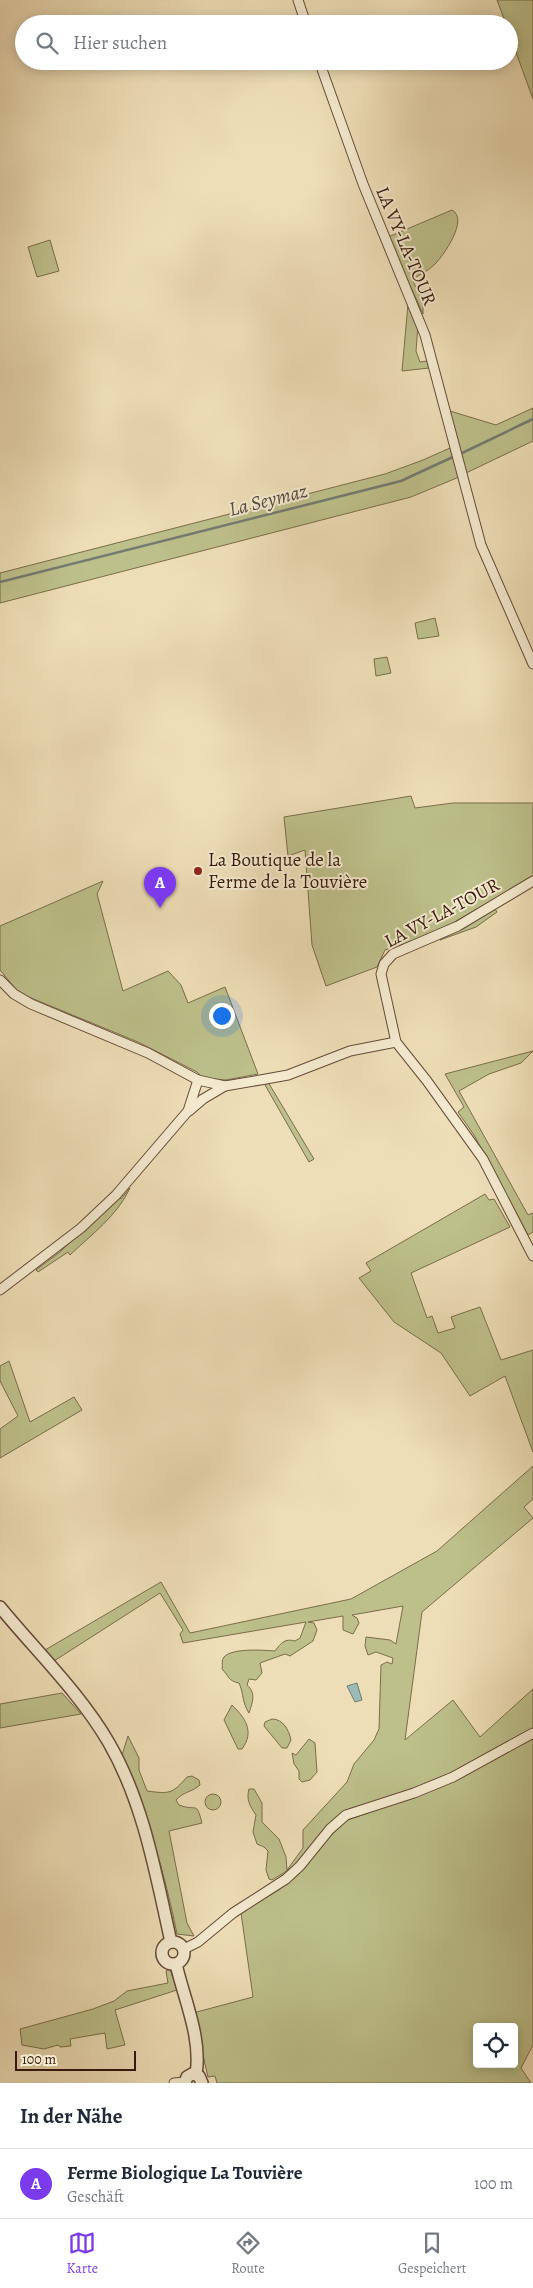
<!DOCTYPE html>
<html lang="de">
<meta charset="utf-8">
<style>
:root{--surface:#fff;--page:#f2f2f3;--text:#1f2937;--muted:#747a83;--line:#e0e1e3;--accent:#7c3aed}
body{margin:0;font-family:Alegreya,serif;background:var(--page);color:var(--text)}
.controls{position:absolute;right:15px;bottom:15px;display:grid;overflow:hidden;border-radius:5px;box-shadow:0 2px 12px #0003}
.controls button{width:45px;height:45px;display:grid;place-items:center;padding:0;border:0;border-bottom:1px solid var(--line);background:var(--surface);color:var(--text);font:25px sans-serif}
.scale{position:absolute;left:15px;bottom:12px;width:121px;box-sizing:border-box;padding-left:5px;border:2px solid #391a0d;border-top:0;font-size:14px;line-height:18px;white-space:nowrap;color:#391a0d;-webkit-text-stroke:4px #f4ead0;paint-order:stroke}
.you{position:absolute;left:221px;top:1015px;width:18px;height:18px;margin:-12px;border:4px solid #fff;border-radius:50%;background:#1a73e8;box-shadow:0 0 0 8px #1a73e833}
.badge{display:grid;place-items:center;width:32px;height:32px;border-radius:50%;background:var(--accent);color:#fff;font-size:16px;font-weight:700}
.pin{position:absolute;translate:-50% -41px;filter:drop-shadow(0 1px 2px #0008)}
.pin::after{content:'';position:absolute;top:26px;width:18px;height:15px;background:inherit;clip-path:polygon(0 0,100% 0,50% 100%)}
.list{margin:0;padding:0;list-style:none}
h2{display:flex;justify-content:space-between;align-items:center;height:65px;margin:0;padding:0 20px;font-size:21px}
h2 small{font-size:16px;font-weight:400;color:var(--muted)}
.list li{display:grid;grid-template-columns:32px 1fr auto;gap:15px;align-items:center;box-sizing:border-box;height:70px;padding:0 20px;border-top:1px solid var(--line)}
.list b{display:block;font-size:19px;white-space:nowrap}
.list p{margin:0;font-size:16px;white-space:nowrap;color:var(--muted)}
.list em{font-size:16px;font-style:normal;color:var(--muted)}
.icon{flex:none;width:28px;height:28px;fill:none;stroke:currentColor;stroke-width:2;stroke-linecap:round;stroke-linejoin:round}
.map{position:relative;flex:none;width:533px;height:2083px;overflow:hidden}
.search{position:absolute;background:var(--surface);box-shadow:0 2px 12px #0003;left:15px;right:15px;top:15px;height:55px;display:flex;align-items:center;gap:12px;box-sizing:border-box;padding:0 18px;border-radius:28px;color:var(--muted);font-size:19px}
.sheet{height:135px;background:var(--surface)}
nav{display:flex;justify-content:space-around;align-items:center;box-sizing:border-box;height:70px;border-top:1px solid var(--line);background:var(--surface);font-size:14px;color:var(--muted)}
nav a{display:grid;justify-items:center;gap:2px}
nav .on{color:var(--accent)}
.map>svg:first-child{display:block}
.green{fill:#bdc08b;stroke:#7b6d4c;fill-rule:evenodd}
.water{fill:#9bbbb6;stroke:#747b72}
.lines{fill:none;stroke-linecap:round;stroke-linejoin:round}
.stream{stroke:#747b72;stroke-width:2.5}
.minor-casing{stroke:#664b38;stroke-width:11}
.tertiary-casing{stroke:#664b38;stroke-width:14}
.minor{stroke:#f4ead0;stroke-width:9}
.tertiary{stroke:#f4ead0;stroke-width:11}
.poi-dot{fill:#8f2418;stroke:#f4ead0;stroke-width:2}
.labels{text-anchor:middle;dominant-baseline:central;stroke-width:4;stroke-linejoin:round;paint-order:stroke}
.street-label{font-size:19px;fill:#391a0d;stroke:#f4ead0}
.poi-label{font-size:19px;fill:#391a0d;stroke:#f4ead0;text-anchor:start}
.water-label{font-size:20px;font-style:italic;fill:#564a40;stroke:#f4ead0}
</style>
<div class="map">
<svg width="533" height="2083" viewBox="0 0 533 2083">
<rect width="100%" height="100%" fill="#eedeb7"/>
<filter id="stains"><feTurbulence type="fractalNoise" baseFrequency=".004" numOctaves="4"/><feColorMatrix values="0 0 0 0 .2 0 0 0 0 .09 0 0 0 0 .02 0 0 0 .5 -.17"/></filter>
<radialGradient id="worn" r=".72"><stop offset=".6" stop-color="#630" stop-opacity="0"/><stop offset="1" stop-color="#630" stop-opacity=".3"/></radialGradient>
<g class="green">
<path d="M497,0H533V99L509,33V24H506Z"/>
<path d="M452,210C469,219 444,255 435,264C428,271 420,275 412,279L423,301V314L388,237Z"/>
<path d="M50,240L59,271L37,277L28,247Z"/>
<path d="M408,304L418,325L416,351L420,362L427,361L429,368L402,371Z"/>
<path d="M533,408V441L466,473L449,416L450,411L496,425Z"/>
<path d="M450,448L459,477L411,497L0,603V573L385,474L423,460Z"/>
<path d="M435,618L439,636L418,639L415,623Z"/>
<path d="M387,657L391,673L376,676L374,659Z"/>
<path d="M411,796L415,808L453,803H533V876L436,933L385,950L377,967L326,986L312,945L305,850L288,856L284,817Z"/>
<path d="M103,881L97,894L123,991L168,971L181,985L188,1003L225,987L258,1074L226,1080L203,1078L197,1072L138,1042L19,993L0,970V926Z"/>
<path d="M495,909L497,912L476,927L440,940Z"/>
<path d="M533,1051L521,1063L489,1074L459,1091L528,1215L533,1213V1232L528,1235L474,1135L458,1112L464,1107L445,1074Z"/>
<path d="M268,1082L314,1159L309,1162L265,1085Z"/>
<path d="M130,1188C118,1215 91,1235 70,1255L68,1252L38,1272L36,1270L60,1252L118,1196L121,1199Z"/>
<path d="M485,1194L489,1200L494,1199L510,1227L411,1273L427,1318L432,1316L438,1333L455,1328L451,1317L480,1307L501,1360L533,1350V1452L505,1376L470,1396L441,1353L394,1322L359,1278L371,1271L366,1263Z"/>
<path d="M9,1361L30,1422L74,1397L82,1410L0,1458V1429L18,1416L0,1381V1366Z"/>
<path d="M533,1466V1499L524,1507L533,1518L422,1612L405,1740L453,1700L480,1737L533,1689V1728L439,1779L341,1814C322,1827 312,1848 296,1864C289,1870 280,1875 272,1880L269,1879L266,1870L268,1851L264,1847L257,1844L253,1832L256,1815C250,1806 246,1800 249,1789H254L262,1803V1822L279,1839L286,1857L287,1870L303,1848V1830L347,1782L354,1764L374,1740L379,1729L381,1665L387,1662L392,1664L393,1658L376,1652L368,1655L365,1646L366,1637L390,1640L396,1644L403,1606L352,1615L357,1618L359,1623L353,1634L343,1630V1616L308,1622L314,1623L317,1630L313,1641L290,1656L285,1654L260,1663L262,1673L256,1680L249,1679L247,1685C256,1693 253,1701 249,1713C242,1703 244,1694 239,1683C228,1681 229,1676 222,1669C223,1664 221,1661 224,1657C232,1648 262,1650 275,1651C281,1643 285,1638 295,1641L300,1638L306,1622L183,1643L180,1634L183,1630L160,1593L54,1661L45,1650L161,1582L190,1633L351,1599L437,1551Z"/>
<path d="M62,1693L81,1714L0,1728V1704Z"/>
<path d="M232,1705C245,1718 255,1731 242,1749H238L224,1720Z"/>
<path d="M272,1719C283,1719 289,1730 291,1740L287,1748H282L264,1726L265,1722Z"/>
<path d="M128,1736L139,1758V1770L147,1791C170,1794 172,1794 187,1777L192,1776L199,1780L200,1785C192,1792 183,1792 176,1800L179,1805C197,1812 196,1800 202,1823L169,1831L187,1923L194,1936L177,1934C165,1873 146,1812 122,1755Z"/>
<path d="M309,1739L315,1743L317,1772L310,1780L302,1782L299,1779V1771L294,1764L292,1753L296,1755Z"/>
<path d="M533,1739V2045L521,2068L531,2083H217L215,2076L208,2077L193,2013L253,1997L241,1913L280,1889L299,1874L321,1846L345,1821L438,1788ZM477,2027H514V2064H477Z"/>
<circle cx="213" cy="1802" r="8"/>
<path d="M170,1969L177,1990L115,2010L125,2045L107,2049L105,2033L70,2039L71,2046L60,2047L58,2045L44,2049L22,2045L20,2029L93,2009L114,2001L127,1991L168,1983L166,1971Z"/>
</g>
<path class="water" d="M357,1683L362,1700L355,1702L347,1686Z"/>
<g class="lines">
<g class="stream">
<path d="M460,454L533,419"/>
<path d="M0,582L401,481L455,456"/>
</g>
<defs>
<g id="minor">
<path d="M298,0L306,24"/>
<path d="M319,61L363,184L425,335L481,545L533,664"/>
<path d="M533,881L458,926L393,954L384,964L381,974L396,1042L427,1081L483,1159L533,1256"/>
<path d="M0,980L14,994L31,1004L148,1053L198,1080"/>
<path d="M189,1111L203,1099L225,1086"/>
<path d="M0,1290L81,1228L116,1195L188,1111L198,1080L225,1086L266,1079L288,1075L350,1051L396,1042"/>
<path d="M184,1949L198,1942L233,1913L286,1879L300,1866L330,1829L346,1815L414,1793L453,1777L533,1733"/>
<path d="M174,2083L185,2082"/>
</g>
<g id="tertiary">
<path d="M0,1607C36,1651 80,1693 109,1743C144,1804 156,1875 171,1942"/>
<circle cx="173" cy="1953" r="11"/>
<path d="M176,1964C184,1999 202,2038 196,2074"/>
<path d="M185,2083L187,2077L192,2074L199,2076L202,2083"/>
</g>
</defs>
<use href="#minor" class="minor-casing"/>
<use href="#tertiary" class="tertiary-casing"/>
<use href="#minor" class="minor"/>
<use href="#tertiary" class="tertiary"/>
</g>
<circle class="poi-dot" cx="198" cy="871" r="5"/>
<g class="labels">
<g class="street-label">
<text transform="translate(406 246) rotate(67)">LA VY-LA-TOUR</text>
<text transform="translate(442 913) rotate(-28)">LA VY-LA-TOUR</text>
</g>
<g class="poi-label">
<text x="208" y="860">La Boutique de la<tspan x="208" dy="22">Ferme de la Touvière</tspan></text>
</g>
<g class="water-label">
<text transform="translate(268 500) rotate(-14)">La Seymaz</text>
</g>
</g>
<rect width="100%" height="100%" filter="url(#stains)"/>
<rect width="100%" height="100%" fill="url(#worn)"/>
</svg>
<div class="controls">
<button><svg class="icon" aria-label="locate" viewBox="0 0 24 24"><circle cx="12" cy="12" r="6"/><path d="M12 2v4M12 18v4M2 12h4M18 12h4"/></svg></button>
</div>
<div class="scale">100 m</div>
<div class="you"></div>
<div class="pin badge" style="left:160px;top:908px">A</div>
<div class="search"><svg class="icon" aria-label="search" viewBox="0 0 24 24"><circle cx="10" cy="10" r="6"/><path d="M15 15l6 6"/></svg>Hier suchen</div>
</div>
<section class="sheet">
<h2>In der Nähe<small></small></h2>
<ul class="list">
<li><span class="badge">A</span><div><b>Ferme Biologique La Touvière</b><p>Geschäft</p></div><em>100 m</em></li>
</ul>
</section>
<nav>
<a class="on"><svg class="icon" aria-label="map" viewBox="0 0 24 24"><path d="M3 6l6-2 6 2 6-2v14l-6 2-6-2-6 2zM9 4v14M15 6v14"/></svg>Karte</a>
<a><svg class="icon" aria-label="directions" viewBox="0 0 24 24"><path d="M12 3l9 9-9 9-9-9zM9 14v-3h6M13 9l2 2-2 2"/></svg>Route</a>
<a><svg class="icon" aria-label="saved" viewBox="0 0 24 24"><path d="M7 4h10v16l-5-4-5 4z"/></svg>Gespeichert</a>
</nav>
